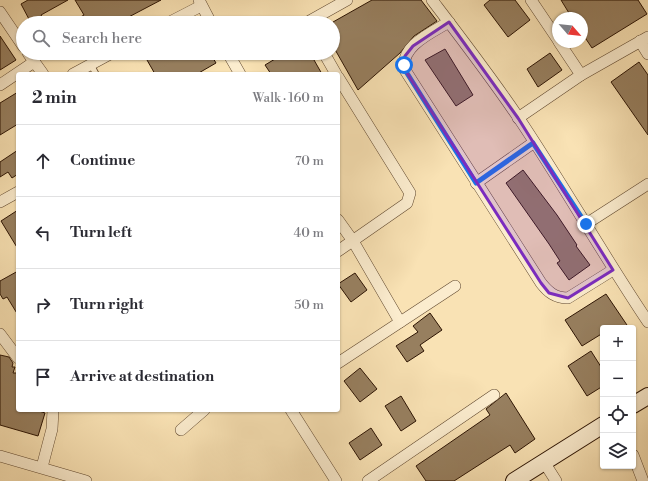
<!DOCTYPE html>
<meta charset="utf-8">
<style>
:root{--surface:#fff;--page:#f2f2f3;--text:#2b2b33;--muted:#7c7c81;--line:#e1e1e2}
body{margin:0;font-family:"Libre Bodoni",serif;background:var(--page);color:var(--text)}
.controls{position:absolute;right:12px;bottom:12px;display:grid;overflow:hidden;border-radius:4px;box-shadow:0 1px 3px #0004}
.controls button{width:36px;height:36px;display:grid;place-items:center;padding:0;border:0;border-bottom:1px solid var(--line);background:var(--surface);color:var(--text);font:20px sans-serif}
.compass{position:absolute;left:552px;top:12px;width:36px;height:36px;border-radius:50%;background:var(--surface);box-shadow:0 1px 3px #0004;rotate:118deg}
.stop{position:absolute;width:12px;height:12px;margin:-9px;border:3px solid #1a73e8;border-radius:50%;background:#fff}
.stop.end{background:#1a73e8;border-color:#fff;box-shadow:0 1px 4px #0008}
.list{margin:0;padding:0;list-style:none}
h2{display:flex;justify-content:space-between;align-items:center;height:52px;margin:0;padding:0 16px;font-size:17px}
h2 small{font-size:13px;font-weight:400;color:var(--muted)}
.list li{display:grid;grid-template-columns:26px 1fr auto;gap:12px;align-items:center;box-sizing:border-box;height:72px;padding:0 16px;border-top:1px solid var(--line)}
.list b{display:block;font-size:15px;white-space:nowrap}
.list em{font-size:13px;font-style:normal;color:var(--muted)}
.icon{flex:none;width:22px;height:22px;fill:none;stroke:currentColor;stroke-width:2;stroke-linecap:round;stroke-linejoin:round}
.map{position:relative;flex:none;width:648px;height:481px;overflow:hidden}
.search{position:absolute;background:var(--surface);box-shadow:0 1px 3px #0004;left:16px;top:16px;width:324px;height:44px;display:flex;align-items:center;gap:10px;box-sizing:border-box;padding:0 14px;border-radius:22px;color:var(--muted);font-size:15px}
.panel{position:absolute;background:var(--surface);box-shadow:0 1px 3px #0004;left:16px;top:72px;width:324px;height:340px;border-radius:4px}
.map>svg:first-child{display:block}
.building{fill:#977f5f;stroke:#2d1403}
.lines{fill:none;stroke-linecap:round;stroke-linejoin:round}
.lane-casing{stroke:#60482f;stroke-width:7}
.street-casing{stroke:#60482f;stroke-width:12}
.secondary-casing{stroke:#2d1403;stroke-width:18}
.lane{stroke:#fbecce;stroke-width:5.5}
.street{stroke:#fbecce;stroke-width:11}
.secondary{stroke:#fbecce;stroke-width:16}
.route{stroke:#1a73e8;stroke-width:5}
.marked{fill:#7b2cbf;fill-opacity:0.2;stroke:#7b2cbf;stroke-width:3;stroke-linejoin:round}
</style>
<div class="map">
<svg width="648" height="481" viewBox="0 0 648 481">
<rect width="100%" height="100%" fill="#f9e2b4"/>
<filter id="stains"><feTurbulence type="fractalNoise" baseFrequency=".005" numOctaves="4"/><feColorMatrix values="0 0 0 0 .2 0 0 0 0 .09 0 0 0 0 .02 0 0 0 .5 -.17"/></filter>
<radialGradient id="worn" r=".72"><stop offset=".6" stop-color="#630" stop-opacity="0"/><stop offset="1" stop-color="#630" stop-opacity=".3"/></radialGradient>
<g class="building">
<path d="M28,0H68L41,15L46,23H31L21,4Z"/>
<path d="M75,0H161L123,20L124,23H70L84,15Z"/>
<path d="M372,0H421L437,21L414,36L400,53L358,90L333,46V22Z"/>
<path d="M490,0H515L530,20L508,37L484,5Z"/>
<path d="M561,0H638L647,14L592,48L582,33V18H572Z"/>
<path d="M0,36L16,60L0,70Z"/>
<path d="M445,49L473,95L456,106L425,60Z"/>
<path d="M143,53H210L216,63L197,74H155Z"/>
<path d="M285,53H310L322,74H271L265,65Z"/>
<path d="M550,53L562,70L538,87L527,69Z"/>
<path d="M639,62L648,75V135L611,82Z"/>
<path d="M18,92V124L0,135V103Z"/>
<path d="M18,150V174L12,178L8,172L0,177V162Z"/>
<path d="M523,170L557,215L577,245L576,246L590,265L569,280L557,263L560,261L549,244L506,183Z"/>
<path d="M18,210V249L1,221Z"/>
<path d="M18,271V315L7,297L3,299L0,294V281Z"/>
<path d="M355,273L367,290L351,302L338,284Z"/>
<path d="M606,294L629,328H603V333L582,346L565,320Z"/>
<path d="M430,313L442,330L420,345L424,351L407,362L396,346L418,332L413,326Z"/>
<path d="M591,351L603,370V386L587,396L568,366Z"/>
<path d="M0,355L9,357L13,363L12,367H15L13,373H18V410H36L45,413L38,436L0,425Z"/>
<path d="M360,368L377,389L360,402L344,381Z"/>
<path d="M506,393L535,439L515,453L510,445L454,481H426L416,466L490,415L486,409Z"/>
<path d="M401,396L416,421L401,431L385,406Z"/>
<path d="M371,428L382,445L360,460L349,443Z"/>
</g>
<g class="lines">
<defs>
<path id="lane" d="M91,65L96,74"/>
<g id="street">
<path d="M199,0L211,23"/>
<path d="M432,0C461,38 491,77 518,117C563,184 603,255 648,322"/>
<path d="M531,0L558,40"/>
<path d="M0,12L23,46"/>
<path d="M449,22C433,32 399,46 405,70L541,283C548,292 555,298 568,298L613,270"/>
<path d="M168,23L201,6"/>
<path d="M306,23L347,0"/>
<path d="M640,41L648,54"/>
<path d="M559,42L581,75"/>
<path d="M28,53L43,74"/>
<path d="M228,53L240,74"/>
<path d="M324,53L336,74"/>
<path d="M73,74L112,53"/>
<path d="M338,77L410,193L407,203L338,251"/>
<path d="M0,85L34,62"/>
<path d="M518,118L581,75L648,37"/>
<path d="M476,183L533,143"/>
<path d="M0,202L18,192"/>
<path d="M338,220L353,241L400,322"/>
<path d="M586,224L648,184"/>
<path d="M0,334L18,358"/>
<path d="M338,363L455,286"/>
<path d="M291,410L336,481"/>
<path d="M181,430L204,410"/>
<path d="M633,455L643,481"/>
<path d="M0,456L86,481"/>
<path d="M544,462L556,481"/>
<path d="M42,467L52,429L53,410"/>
<path d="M368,481L494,395"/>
</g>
<g id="secondary">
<path d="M633,405L648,396"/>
<path d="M514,481L603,425"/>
</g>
</defs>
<use href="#lane" class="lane-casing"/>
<use href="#street" class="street-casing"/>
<use href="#secondary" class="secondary-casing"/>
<use href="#lane" class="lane"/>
<use href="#street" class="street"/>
<use href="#secondary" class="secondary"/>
</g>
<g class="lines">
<path class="route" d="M404,65L405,70L476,183L533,143L586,224"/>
</g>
<path class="marked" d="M449,22L518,118L613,270L568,298L549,293L541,283L405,70V56L413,46Z"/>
<rect width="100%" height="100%" filter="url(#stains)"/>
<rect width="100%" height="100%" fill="url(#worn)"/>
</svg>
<div class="controls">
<button>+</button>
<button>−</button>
<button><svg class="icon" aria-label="locate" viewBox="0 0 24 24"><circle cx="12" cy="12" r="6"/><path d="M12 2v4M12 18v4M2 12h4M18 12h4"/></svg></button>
<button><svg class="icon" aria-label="layers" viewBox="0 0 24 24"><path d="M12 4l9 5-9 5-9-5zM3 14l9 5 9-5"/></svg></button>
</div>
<svg class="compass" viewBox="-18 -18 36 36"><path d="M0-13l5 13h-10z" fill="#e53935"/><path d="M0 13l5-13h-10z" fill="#7c7c81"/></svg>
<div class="stop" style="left:404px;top:65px"></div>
<div class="stop end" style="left:586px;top:224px"></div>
<div class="search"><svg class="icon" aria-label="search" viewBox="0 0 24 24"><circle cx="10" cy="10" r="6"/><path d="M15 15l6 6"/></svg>Search here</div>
<section class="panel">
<h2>2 min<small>Walk · 160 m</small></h2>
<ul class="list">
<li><svg class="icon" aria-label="ahead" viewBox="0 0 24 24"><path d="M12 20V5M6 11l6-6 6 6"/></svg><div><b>Continue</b></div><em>70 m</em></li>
<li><svg class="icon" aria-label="left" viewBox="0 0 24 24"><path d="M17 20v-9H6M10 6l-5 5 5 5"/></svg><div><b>Turn left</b></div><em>40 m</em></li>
<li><svg class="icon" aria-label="right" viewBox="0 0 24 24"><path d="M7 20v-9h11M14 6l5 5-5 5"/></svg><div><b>Turn right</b></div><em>50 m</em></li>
<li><svg class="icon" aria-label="arrive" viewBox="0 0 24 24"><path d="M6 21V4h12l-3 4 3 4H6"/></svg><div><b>Arrive at destination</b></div></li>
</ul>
</section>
</div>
